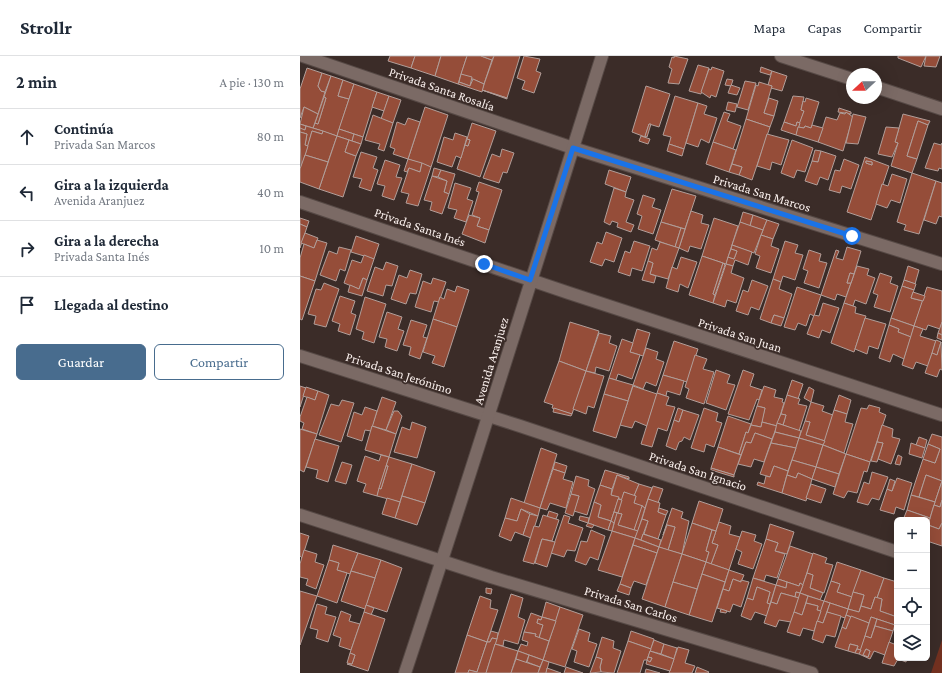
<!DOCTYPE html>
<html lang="es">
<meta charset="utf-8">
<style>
:root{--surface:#fff;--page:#f6f6f7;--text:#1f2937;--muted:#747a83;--line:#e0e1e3;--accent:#486c8e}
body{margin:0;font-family:"Crimson Pro",serif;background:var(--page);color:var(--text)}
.controls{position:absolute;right:12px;bottom:12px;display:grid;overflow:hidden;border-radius:6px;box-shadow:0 4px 16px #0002}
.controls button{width:36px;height:36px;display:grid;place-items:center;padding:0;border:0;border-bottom:1px solid var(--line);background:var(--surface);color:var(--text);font:20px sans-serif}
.compass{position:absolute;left:546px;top:12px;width:36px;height:36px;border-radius:50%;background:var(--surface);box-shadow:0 4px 16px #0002;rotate:248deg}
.stop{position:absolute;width:12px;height:12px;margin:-9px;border:3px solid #1a73e8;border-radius:50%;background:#fff}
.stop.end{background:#1a73e8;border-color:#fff;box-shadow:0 1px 4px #0008}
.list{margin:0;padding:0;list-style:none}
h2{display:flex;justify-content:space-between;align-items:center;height:52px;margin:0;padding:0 16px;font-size:17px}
h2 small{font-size:13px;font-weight:400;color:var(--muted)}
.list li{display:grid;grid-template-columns:26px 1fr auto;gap:12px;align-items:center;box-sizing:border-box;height:56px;padding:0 16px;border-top:1px solid var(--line)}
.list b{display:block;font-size:15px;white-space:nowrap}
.list p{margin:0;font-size:13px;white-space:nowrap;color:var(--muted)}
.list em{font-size:13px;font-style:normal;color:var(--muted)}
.actions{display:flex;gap:8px;padding:12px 16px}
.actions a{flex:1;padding:9px 0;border:1px solid var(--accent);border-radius:6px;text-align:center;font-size:14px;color:var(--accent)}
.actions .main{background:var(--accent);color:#fff}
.icon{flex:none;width:22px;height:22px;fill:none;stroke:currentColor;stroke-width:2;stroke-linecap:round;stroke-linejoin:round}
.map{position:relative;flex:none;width:642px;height:617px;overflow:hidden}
header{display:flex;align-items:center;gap:24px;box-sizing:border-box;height:56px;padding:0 20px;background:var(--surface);border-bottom:1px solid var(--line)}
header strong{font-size:19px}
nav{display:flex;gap:22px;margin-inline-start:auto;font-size:14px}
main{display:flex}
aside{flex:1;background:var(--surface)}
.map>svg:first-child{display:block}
.green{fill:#733120}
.building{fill:#954d39;stroke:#b19e99;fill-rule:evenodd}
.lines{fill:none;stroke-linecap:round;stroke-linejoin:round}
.minor-casing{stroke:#564945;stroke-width:14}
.tertiary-casing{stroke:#564945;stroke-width:14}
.minor{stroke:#7b6a65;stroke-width:12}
.tertiary{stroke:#7b6a65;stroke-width:12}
.route{stroke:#1a73e8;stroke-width:5}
.labels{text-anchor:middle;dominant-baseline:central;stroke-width:3.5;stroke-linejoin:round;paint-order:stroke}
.street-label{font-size:13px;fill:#faf0ed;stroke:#3b2c28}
</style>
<header>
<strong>Strollr</strong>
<nav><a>Mapa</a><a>Capas</a><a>Compartir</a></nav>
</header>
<main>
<aside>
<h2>2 min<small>A pie · 130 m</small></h2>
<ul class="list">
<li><svg class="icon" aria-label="ahead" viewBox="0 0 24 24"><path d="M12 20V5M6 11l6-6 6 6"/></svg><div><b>Continúa</b><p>Privada San Marcos</p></div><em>80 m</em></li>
<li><svg class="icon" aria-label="left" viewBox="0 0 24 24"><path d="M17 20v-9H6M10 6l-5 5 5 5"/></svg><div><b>Gira a la izquierda</b><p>Avenida Aranjuez</p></div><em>40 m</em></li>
<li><svg class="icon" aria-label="right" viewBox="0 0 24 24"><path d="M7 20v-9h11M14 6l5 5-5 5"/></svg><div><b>Gira a la derecha</b><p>Privada Santa Inés</p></div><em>10 m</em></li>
<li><svg class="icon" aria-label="arrive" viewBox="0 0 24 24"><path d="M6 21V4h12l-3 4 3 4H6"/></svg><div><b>Llegada al destino</b></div></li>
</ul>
<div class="actions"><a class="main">Guardar</a><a>Compartir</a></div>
</aside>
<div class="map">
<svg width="642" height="617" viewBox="0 0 642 617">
<rect width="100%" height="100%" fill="#3b2c28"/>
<path class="green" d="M642,584V617H631Z"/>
<g class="building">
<path d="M90,0H115L111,12L88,5Z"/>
<path d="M115,0H141L135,20L111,12Z"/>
<path d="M141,0H167L158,28L135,20Z"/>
<path d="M167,0H181L192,4L184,28L161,18Z"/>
<path d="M181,0H194L192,4Z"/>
<path d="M194,0H220L207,42L182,34Z"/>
<path d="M224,0L240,3L236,15L241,17L234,37L222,33L225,25L217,22Z"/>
<path d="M374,0L388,3L379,28L368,27L372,13L369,11L372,1L374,2Z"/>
<path d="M598,0H626L621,11L598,2Z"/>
<path d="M626,0H640L636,11L624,10Z"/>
<path d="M398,9L409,12L401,38L389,35Z"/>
<path d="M412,11L424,15L416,41L411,39L410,42L401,36L409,13L411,14Z"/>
<path d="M461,11L472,15L470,19L460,16Z"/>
<path d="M7,12L22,17L18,30L21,35L25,36L18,58L4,51L0,62V33Z"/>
<path d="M472,15L487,20L482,35L471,32L472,30L468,29Z"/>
<path d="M22,17L31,20L25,36L21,35L18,30Z"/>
<path d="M161,18L172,21L170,30L159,26Z"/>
<path d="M31,20L43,24L38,40L49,43L37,80L13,72L15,67L18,68L26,42L24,41Z"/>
<path d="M173,23L184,28L182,36L158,28L159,26L170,30Z"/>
<path d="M427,23L433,24L431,30L425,29Z"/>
<path d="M43,24L54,28L49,43L38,40Z"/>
<path d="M445,25L456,27L448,54L437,51Z"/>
<path d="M459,26L472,30L464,57L474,60L470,71L446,63L456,29L458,30Z"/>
<path d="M54,28L77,36L63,81L39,73Z"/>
<path d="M431,29L440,32L437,39L428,37Z"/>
<path d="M346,30L370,38L359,71L349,68L345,81L332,76Z"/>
<path d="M182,34L207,42V43Z"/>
<path d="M77,36L89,40L84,55L72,51Z"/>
<path d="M89,40L101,44L93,67L81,63Z"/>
<path d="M375,40L398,47L384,93L369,88L371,81L363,79Z"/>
<path d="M493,40L504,41L501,54L504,55L500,67L497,66L496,70L484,66Z"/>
<path d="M24,41L26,42L18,68L15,67Z"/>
<path d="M469,42L478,45L474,60L464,57Z"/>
<path d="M506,42L519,46L511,72L505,70L504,72L498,71L504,55L501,54L503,45L505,46Z"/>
<path d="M428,46L437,48L435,56L426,54Z"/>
<path d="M398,47L407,50L404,58L417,62L409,87L401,83L398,91L386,87Z"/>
<path d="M4,51L18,58L13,72L0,68Z"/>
<path d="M125,51L148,59L131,111L108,103Z"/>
<path d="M539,52L551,56V58L538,56Z"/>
<path d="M424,56L430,58L427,65L441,70L433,93L413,86Z"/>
<path d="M546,56L553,61L543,95L518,86L526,61L537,64L540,57L545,58Z"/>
<path d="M553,58L566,61L558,88L546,87Z"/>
<path d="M603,58L630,65L628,69L618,65L607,100L617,103L612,117L591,110L598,87L595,86Z"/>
<path d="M73,59L93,67L84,95L78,93L80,88L65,84Z"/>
<path d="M108,62L120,66L108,103L93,98L95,93L90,91L97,66L105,69Z"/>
<path d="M446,63L470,71L452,124L439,119L442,111L432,108Z"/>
<path d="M618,65L628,69L617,103L607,100Z"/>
<path d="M484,66L496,70L497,66L500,67L496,79L481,74Z"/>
<path d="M172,67L196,75L180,121L157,113L165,89L168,90L170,84L167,83Z"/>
<path d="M0,68L6,70L5,74L0,73Z"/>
<path d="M349,68H351L347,81L345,80Z"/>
<path d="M512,69L523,72L518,86L496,79L498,71L504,72L505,70L511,72Z"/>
<path d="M6,70L23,75L22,78L12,75L8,90L5,89L7,78L0,76V72L5,74Z"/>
<path d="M586,71L599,72L595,86L598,87L592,101L578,98Z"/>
<path d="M39,73L54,78L52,85L37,80Z"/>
<path d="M12,75L22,78L23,75L37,80L28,106L5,99Z"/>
<path d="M0,76L7,78L5,89L8,90L1,112Z"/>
<path d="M155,77L167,81L161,102L156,100L152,111L137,106L144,81L153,84Z"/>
<path d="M54,78L63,81L61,88L52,85Z"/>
<path d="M467,78L489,84L481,109L472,106L470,114L457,110Z"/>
<path d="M37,80L49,84L45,96L56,100L43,141L19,133Z"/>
<path d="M341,80L350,83L348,88L339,85Z"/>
<path d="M167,83L170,84L168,90L165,89Z"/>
<path d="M49,84L61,88L56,100L45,96Z"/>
<path d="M492,84L513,92L505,116L497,114L494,122L481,117Z"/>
<path d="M413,86L436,94L429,116L406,108Z"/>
<path d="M634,87L641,89L642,87V113L639,112L638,115L625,112Z"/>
<path d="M369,88L384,93L382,100L367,95Z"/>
<path d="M202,93L214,97L207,117L203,116L199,127L183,122L192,98L200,101Z"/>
<path d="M515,94L521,95L518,106L512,105Z"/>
<path d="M521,95L536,100L528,124L520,121L517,129L505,125L512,105L518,106Z"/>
<path d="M61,96L77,101L73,112L78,114L71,135L59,131L62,123L53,121Z"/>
<path d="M5,99L28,106L19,133L0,126V113Z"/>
<path d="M565,101L589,110L571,164L547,156ZM566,105L572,106V109L566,107Z"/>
<path d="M108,103L122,107L120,116L109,112L107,116L104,115Z"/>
<path d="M544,103L559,109L551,133L542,130L540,137L529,134L535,114L540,115Z"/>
<path d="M85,104L100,109L96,121L102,122L94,144L82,140L85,130L77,128Z"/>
<path d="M566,105L572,106V109L566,107Z"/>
<path d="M122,107L131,111L118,150L106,147L109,138L101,136L109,112L120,116Z"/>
<path d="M432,108L442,111L439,119L429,116Z"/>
<path d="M134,112L141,114L138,121L132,120Z"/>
<path d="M141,114L155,118L149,138L144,136L147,125L138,121Z"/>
<path d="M309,114L331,121L326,136L305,128Z"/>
<path d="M612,117L636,125L619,178L604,174L606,169L597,166Z"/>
<path d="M592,118L607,123L600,147L591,144L587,152L576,148L582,128L588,130Z"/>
<path d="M132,120L147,125L144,136L149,138L142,158L130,154L132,146L124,144Z"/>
<path d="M636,125L642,127V161L639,160L636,168L624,164Z"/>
<path d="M179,126L202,134L189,174L177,170L180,162L172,159L179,136L176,135Z"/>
<path d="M155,127L171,132L167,143L173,145L166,166L154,162L157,154L148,152Z"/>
<path d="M314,132L326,136L325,141L334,144L326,166L334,169L331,176L317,171L318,167L312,165L310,169L304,166Z"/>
<path d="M372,133L396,140L385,173L361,166Z"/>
<path d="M343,139L355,143L352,151L361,154L353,178L338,173L342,160L337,158Z"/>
<path d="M391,155L403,159L401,167L409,169L401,193L390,190L388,196L379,192Z"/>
<path d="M443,156L453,159L450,170L440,166Z"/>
<path d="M169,159L180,162L177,170L189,174L185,187L162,178Z"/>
<path d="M453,159L467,164L463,174L450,170Z"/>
<path d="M0,162L9,165L7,171L0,168Z"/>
<path d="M414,162L438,170L426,208L402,200Z"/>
<path d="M467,164L479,168L473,183L461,179Z"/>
<path d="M361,166L381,172L375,191L355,184Z"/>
<path d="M440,166L463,174L454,197L432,189Z"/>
<path d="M0,168L7,171L0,192Z"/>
<path d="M381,172L385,173L379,192L375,191Z"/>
<path d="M306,176L322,182L314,206L305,203L302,210L290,206L297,186L302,188Z"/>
<path d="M5,177L18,182L14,192L1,187Z"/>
<path d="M461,179L473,183L471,190L479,193L471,217L456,212L460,200L455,198Z"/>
<path d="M56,180L79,188L74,203L51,196Z"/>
<path d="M17,184L27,187L15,225L0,220V202L4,188L14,192Z"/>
<path d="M334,185L350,190L342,215L332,212L330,220L318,216L325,195L330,197Z"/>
<path d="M485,185L498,189L495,197L503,199L495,224L483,220L481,226L473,223Z"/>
<path d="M360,186L379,192L368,223L350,218L353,207L348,205L352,192L357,194Z"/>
<path d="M432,189L452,196L448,209L435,204L433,210L426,208L428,201L434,203L437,195L431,193Z"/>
<path d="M39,191L51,194L45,215L40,213L36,225L20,219L29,195L37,198Z"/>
<path d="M547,191L561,195L554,218L550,217L547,227H551L546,241L537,238L535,244L521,239L536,194L539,195L536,202L543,204Z"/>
<path d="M431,193L437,195L434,203L428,201Z"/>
<path d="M509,194L521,198L519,205L527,207L519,232L504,227L508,215L503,213Z"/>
<path d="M64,199L74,203L67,224L63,222L59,233L44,227L52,204L61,207Z"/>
<path d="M402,200L423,207L413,238L415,239L413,247L389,239Z"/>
<path d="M381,201L397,206L388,232L380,228L378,236L366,232L372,211L377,213Z"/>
<path d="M348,205L353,207L350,218L356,220L354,227L342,224Z"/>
<path d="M86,206L98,210L92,230L86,229L83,240L67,235L75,211L83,214Z"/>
<path d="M423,207L425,209L415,239L413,238Z"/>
<path d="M426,208L433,210L431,217L444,222L436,247L427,244L425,251L413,247Z"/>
<path d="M557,210L569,213L567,219L575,222L566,248L555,244L553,250L544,247Z"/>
<path d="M608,210L619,214L615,228L604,224Z"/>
<path d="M110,214L122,218L116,238L110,237L106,248L91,243L99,219L107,222Z"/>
<path d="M550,217L554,218L551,227H547Z"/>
<path d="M580,217L592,221L590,227L598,230L590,256L574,251L578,239L573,237Z"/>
<path d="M0,220L15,225L2,264L0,263Z"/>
<path d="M63,222L67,224L62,240L48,236L50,229L59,233Z"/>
<path d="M133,222L146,226L139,246L134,245L131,256L115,251L123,225L131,228Z"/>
<path d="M473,223L481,226L479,233L492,238L484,262L474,259L471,267L460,263Z"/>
<path d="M452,224L468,230L459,254L451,251L448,259L436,255L443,234L448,236Z"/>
<path d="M604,224L616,228L614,234L602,230Z"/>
<path d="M24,227L39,233L26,271L14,268L16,260L8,258L16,233L21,234Z"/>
<path d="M157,230L169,234L157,271L133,263L140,241L144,243L147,233L155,236Z"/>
<path d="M602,230L614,234L611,242L623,245L614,270L591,262Z"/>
<path d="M497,231L521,239L514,260L510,258L506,270L498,267L495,274L484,271Z"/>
<path d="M627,231L642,235V266L640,273L628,269L626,274L614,270Z"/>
<path d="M613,236L625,240L623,245L611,242Z"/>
<path d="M40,240L55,245L51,257L56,259L50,279L38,275L40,268L32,265Z"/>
<path d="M65,241L86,248L74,287L62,283L64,276L56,273Z"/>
<path d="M523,247L539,252L530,277L522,274L519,282L507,278L514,259L519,260Z"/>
<path d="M544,247L556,251L555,257L566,260L554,296L531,287Z"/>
<path d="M87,256L102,261L98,273L104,275L97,295L85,291L87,283L79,281Z"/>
<path d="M474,259L484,262L481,270L471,267Z"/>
<path d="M565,262L586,268L578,293L569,290L567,298L555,293Z"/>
<path d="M591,262L614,270L611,281L598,276L599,273L589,269Z"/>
<path d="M133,263L157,271L144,311L132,307L135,300L123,296Z"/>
<path d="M111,264L127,269L123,281L127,282L120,303L109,299L111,291L103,289Z"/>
<path d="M270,266L299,275L286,315L259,305Z"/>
<path d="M642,266V279L638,277Z"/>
<path d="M589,269L599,273L598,276L611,281L604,303L593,298L590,306L579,302Z"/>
<path d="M614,270L623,273L620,280L636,285L628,310L616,306L613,313L602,309Z"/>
<path d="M337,273L350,277L343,300L330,296Z"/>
<path d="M299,277L311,280L309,287L317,290L309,315L296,311L295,317L286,315Z"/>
<path d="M638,277L642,279V284L637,282Z"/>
<path d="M322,283L333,287L330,296L340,299L332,323L318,318L316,324L309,322Z"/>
<path d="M636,284L641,286L637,299L632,297Z"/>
<path d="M374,285L398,293L387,326L363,319Z"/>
<path d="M641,286L642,314L640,313L637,321L625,317L632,297L637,299Z"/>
<path d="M346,292L358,296L356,303L364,306L356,330L346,326L343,333L333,329Z"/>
<path d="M395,299L407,303L403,313L414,316L404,348L386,342L389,333L385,331Z"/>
<path d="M259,305L286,315L272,358L252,352L253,349L244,346Z"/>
<path d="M416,314L430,319L427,327L435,329L426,354L406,347Z"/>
<path d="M443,314L454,318L450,330L462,334L459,344L457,343L449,364L428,358Z"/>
<path d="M286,315L304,320L294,352L288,350L286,358L273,353Z"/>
<path d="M363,319L384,325L380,339L367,335L366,340L357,337Z"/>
<path d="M309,322L333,329L328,345L304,338Z"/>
<path d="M492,324L503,328L498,343L487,339Z"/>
<path d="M0,330L6,332L0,351Z"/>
<path d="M333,330L357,338L347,370L335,365L332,372L320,369Z"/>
<path d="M464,330L476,334L474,341L483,343L482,346L484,347L477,370L462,366V364L465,352L457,350Z"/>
<path d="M6,331L18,335L15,344L3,340Z"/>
<path d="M509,331L514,334L511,346L504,342Z"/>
<path d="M18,335L29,339L17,378L2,373L4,367L0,365V361L7,341L15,344Z"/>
<path d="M357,337L369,341L366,349L375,351L367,375L358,372L352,391L341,388Z"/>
<path d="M304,338L328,345L316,382L293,375Z"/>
<path d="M487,339L500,343L498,348L507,350L499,375L483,369L486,359L481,358Z"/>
<path d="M539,339L551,344L547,358L534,354Z"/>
<path d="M82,341L96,346L86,374L72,370Z"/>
<path d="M42,344L54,347L41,386L19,379L31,348L39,350Z"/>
<path d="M511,346L524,350L522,355L533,359L525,385L506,379L510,366L505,365Z"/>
<path d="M569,349L580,352L579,356L586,359L570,406L546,398L561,352L567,353Z"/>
<path d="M457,350L465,352L461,371L451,369Z"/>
<path d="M65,351L77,355L71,375L65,374L62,385L47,380L54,356L62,359Z"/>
<path d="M254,352L272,358L271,360L253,356Z"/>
<path d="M378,352L383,354L379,366L374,364Z"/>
<path d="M404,352L418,357L416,365L422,367L414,391L406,388L404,396L391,392Z"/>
<path d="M383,354L399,359L390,384L384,381L382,385L379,386L376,394L366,390L374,364L379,366Z"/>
<path d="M534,354L547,358L545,366L553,368L544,397L523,389Z"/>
<path d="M94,355H98L102,360L96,378L86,374Z"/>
<path d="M481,358L486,359L483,369L477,367Z"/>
<path d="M428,360L451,368L448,377L446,376L439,398L418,391Z"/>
<path d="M505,365L510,366L506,379L525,385L523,389L499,382Z"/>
<path d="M112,366L126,371L117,402L94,396L102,371L110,374Z"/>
<path d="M462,366L477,370L472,383L455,377L451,387L446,386L441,399L439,398L446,376L448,377L451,369L461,371Z"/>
<path d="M477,367L501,375L499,382L475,376Z"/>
<path d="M582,369L593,373L592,381L600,383L591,408L578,403L583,387L577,386Z"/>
<path d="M72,370L96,378L89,401L65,394Z"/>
<path d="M0,373L17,378L4,416L0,414Z"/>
<path d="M475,376L499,382L496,392L471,387Z"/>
<path d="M455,377L472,383L464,406L454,403L451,411L438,408L446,386L451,387Z"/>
<path d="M632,378L642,381V425L626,419L619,441L611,439L623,403L635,407L640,393L628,388Z"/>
<path d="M619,381L627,384L625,392L616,389Z"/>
<path d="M499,382L523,389L516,411L492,404Z"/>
<path d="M15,383L39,390L28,426L16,422L18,414L6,411Z"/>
<path d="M577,386L583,387L577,406L571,405Z"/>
<path d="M471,387L496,392L488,415L474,410L470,421L460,418Z"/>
<path d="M611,387L625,392L622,402L609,398Z"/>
<path d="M628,388L640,393L635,407L623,403Z"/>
<path d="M523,389L546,398L539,418L516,411Z"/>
<path d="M418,391L441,399L434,419L411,412Z"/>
<path d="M241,392L257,398L240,452L224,447Z"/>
<path d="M546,398L570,406L567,416L564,415L557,437L548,435L544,442L533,438Z"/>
<path d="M81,399L89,401L77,440L63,436L66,428L57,425L65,400L79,405Z"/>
<path d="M598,399L602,401L600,409L595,408Z"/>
<path d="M89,401L112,408L100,446L77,440L79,432L81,433L88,410H86Z"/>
<path d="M492,404L516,411L512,423L498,417L496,422L487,419Z"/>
<path d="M42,406L52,409L46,428L35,425Z"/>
<path d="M255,406L267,410L265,417L253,413Z"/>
<path d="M112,408L135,416L125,447L102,440Z"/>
<path d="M86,410H88L81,433L79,432Z"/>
<path d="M474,410L488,415L482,437L457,429L458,426L464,428L466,420L470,421Z"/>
<path d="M516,411L539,418L535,431L512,423Z"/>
<path d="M411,412L434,419V421L411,414Z"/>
<path d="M253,413L265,417L263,423L273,426L266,452L250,447L247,454L240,452Z"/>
<path d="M305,414L329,421V423L317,419L312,433L300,429Z"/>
<path d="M572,416L588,421L579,444L572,442L568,449L557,446L564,426L569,428Z"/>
<path d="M498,417L512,423L506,445L482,437L487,419L496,422Z"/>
<path d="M317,419L339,428L334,440L324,436L322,444L311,439Z"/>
<path d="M626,419L642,425L635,446L619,441Z"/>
<path d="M276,420L289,424L288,430L295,433L287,459L274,455L279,440L271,438Z"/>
<path d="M597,422L612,427L604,454L596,451L594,458L580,454L587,433L592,435Z"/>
<path d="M590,423L595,425L592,435L587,433Z"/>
<path d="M642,425V444L640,451L634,449Z"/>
<path d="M339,428L352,432L345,452L334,447L336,440H334Z"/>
<path d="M511,428L526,433L521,447L506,442Z"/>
<path d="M300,429L312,433L311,439L319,441L311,465L298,461L301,449L294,446Z"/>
<path d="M353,430L363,433L358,447L348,443Z"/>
<path d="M324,436L336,440L334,447L343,450L334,474L318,469L322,458L317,457Z"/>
<path d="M271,438L279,440L273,460L265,457Z"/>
<path d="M611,439L635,446L630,462L607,454Z"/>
<path d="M102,440L125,447L117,469L95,462Z"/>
<path d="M87,442L100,446L95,462L82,458Z"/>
<path d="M211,442L240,452L238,460L221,453L217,465L205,462Z"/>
<path d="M318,443L322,444L318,457L314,456Z"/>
<path d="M348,443L360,447L358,456L366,459L358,483L344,478L348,465L342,463Z"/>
<path d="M642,444V467L639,473L628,469L634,449L640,451Z"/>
<path d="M399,445L423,453L416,475L392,467Z"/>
<path d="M294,446L301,449L298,461L311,465L308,474L288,467Z"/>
<path d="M342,450L345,452L338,475L334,474Z"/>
<path d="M359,452L368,455L366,459L358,456Z"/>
<path d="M372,452L383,456L381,462L389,465L382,498L368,494L375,471L367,469L363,479Z"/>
<path d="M221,453L230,458L223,479L215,476L211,485L199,480L205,462L217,465Z"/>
<path d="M607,454L630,462L627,471V464H603Z"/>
<path d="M249,455L258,458L256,463L247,461Z"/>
<path d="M314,456L318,457L314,467L311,465Z"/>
<path d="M317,457L322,458L318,469L338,475L335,482L312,475Z"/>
<path d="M230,458L238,460L231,482L223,479Z"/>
<path d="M243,459L259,464L252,485L242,483L234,508L223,505L234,470L239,471Z"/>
<path d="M264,459L270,461L268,467L283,472L275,495L267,494L264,501L251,497Z"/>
<path d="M280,460L289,462L288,467L279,464Z"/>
<path d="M342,463L348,465L341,484L335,482Z"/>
<path d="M311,465L314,467L312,475L308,474Z"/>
<path d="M419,466L431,470L429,478L440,481L429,514L411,508L418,489L412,487Z"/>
<path d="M288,467L294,469L292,472L286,470Z"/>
<path d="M392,467L412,474L406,495L409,496L406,506L382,498Z"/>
<path d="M642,467V490L627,485L628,469L639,473Z"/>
<path d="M470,468L494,476L487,498L475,495L478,487L466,483Z"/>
<path d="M367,469L375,471L368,494L359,491Z"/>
<path d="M291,474L305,480L298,504L290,501L286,509L275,505L281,485L287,486Z"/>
<path d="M412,474L416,475L412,487L418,489L411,508L406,506L409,496L406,495Z"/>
<path d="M312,475L335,482L322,521L298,514Z"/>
<path d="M442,475L456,479L454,485L462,488L453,513L438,508L442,496L436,493Z"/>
<path d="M0,477L9,480L2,502L0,500Z"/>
<path d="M343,478L361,484L359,491L341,484Z"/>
<path d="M335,482L359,491L357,497L333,489Z"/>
<path d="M242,483L255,486L247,511L235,507Z"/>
<path d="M466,483L478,487L475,495L485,498L477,522L466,519L464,525L453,522Z"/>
<path d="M33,489L58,497L50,518L37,514L39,507L29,504Z"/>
<path d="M333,489L357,497L346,529L334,525L331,532L320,528Z"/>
<path d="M490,490L513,498L503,529L500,527L499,530L478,523Z"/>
<path d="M359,491L382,498L365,551L342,543Z"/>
<path d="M4,494L17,498L15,506L24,509L16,533L6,529L8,523L0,521V508Z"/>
<path d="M58,497L81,504L75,522L51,515Z"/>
<path d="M513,497L527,502L525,507L533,509L524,537L510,532L513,519L507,517Z"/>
<path d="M382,498L406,506L397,533L373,526Z"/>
<path d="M29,504L39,507L37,514L47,517L37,547L17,540Z"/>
<path d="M81,504L102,512L87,556L66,549Z"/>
<path d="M406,506L429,514L425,526L402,518Z"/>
<path d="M537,506L561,514L552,541L537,536L540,528L531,525Z"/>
<path d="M429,514L444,519L441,526L433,523L429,535L423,533Z"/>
<path d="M561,514L584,522L577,542L575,541L571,553L561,550L564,539L553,536Z"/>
<path d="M51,515L75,522L65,553L41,545Z"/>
<path d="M507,517L513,519L510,532L523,537L520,544L500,537Z"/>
<path d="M402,518L425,526L412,566L389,559Z"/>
<path d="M453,522L476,529L470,548L467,547L470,536L457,531L453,544L447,542Z"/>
<path d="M584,522L597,526L595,531L597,532V561L580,555L582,543L577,542Z"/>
<path d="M433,523L441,526V524L449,526L441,551L433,548L430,556L417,552L423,533L429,535Z"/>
<path d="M478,523L487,526L486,532L476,529Z"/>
<path d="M531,525L540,528L537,536L552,541L548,553L524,545Z"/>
<path d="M373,526L397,533L389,559L365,551Z"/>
<path d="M487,526L499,530L500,527L503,529L500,537L496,536L495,541L481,537L477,548L471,546L476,529L486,532Z"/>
<path d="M320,528L331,532L329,539L317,535Z"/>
<path d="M457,531L470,536L467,547L470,548L467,560L455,556L451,564L441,560L447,542L453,544Z"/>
<path d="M186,532L192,533L191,538L186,537Z"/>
<path d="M0,535L17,540L0,589Z"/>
<path d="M496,536L500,537L499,542L495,541Z"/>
<path d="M553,536L564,539L559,556L548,553Z"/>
<path d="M481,537L499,542L491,566L479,564L476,571L464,567L471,546L477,548Z"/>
<path d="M500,537L508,540L502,559L494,556Z"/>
<path d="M211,538L223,542L218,561L225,564L218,588L204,584L203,590L195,588Z"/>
<path d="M180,540L191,544L190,552L198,554L187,586L167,579Z"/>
<path d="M508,540L524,545L521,555L517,554L518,550L506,547Z"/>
<path d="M575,541L582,543L580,555L597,561L595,569L571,561L569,567L546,559L548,553L559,556L561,550L571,553Z"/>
<path d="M524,545L530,547L523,567L517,565Z"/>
<path d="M246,546L260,551L256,565L242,561Z"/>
<path d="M506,547L518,550L517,554L521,555L514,575L503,572L500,580L487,576L494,556L502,559Z"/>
<path d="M530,547L548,553L545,562L527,556Z"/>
<path d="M17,548L27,551L25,558L36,561L28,586L16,582L18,574L10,572Z"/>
<path d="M66,549L74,552L71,559L64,556Z"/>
<path d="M260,551L283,559L265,611L243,604Z"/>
<path d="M421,553L427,555L426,557L420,556Z"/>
<path d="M41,555L51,559L49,565L60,568L51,594L39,590L41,582L33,579Z"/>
<path d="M64,556L85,563L68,615L47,608H52L55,599L50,597Z"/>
<path d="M527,556L541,560L535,581L526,579L523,587L512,583L517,565L523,567Z"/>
<path d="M231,557L242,561L241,564L238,563L237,567L243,569L239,582L235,580L236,578L224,576Z"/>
<path d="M546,559L551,561L546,573L542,571Z"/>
<path d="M551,560L569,567L561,594L557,593L558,590L550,588L548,595L535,591L542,571L546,573Z"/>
<path d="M242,561L256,565L249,585L239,582L243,569L237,567L238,563L241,564Z"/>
<path d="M571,561L577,563L571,582L565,580Z"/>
<path d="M577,563L595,569L593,575L575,570Z"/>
<path d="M575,570L593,575L585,599L574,595L570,603L559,598L565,580L571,582ZM566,593L570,595L568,601L563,599Z"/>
<path d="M279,573L290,577L288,585L297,588L289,611L274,606L277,595L272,593Z"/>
<path d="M191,575L198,577L197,583L192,582L190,586H187Z"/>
<path d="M331,575L354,583L351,593L328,585Z"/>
<path d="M224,576L236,578L235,580L249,585L243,604L218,595L221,588L227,590L228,586L222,584Z"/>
<path d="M167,579L187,586L177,616L169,614L168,617H155Z"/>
<path d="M597,580V602H607L606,606L598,603L594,610L582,607L589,586L594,588Z"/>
<path d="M302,581L314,585L313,592L321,595L314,617L301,616L300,611L302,603L296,601Z"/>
<path d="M192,582L197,583L186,617H168L169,614L177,616L187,586H190Z"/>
<path d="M354,584L364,588L361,598L350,595Z"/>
<path d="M328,585L351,593L347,604H344L340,617H317Z"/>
<path d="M195,588L218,595L211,617H186Z"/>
<path d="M364,588L377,592L374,603L361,598Z"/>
<path d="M550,588L558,590L555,597L548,595Z"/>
<path d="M378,591L389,594L385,607L395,610L392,617H369Z"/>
<path d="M557,593L561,594L559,598L555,597Z"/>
<path d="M566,593L570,595L568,601L563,599Z"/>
<path d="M218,595L229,599L226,607L216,603Z"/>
<path d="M350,595L374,603L370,615L346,608L347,604L350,606L352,602L348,601Z"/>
<path d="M50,597L55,599L52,608L47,607Z"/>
<path d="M229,599L243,604L240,611L227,606Z"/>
<path d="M296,601L302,603L300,611L301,616L290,617Z"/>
<path d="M348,601L352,602L350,606L347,604Z"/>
<path d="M216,603L240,611L238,617H211Z"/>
<path d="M243,604L249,606L246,617H238Z"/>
<path d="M266,611L283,617H264Z"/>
<path d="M397,611L409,616L408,617H395Z"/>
<path d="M247,612L261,617H246Z"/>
<path d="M346,613L360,617H345Z"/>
</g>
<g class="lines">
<defs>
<g id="minor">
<path d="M3,0L273,92L642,208"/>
<path d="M481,0L552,23"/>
<path d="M576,31L642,53"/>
<path d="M0,146L269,237L642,359"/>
<path d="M0,300L220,370L597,496"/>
<path d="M0,459L191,521L512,617"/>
</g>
<path id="tertiary" d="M105,617C173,412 237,206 302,0"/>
</defs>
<use href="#minor" class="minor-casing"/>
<use href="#tertiary" class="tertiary-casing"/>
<use href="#minor" class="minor"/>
<use href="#tertiary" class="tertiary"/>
</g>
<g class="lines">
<path class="route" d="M184,208L230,224L273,92L552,180"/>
</g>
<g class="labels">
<g class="street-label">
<text transform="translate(142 33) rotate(19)">Privada Santa Rosalía</text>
<text transform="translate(462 137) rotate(17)">Privada San Marcos</text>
<text transform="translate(120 171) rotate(19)">Privada Santa Inés</text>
<text transform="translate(440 279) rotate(18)">Privada San Juan</text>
<text transform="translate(191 305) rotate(-73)">Avenida Aranjuez</text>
<text transform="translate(99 317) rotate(18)">Privada San Jerónimo</text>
<text transform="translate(398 415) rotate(18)">Privada San Ignacio</text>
<text transform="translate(331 548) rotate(17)">Privada San Carlos</text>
</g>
</g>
</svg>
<div class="controls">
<button>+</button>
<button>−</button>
<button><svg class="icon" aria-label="locate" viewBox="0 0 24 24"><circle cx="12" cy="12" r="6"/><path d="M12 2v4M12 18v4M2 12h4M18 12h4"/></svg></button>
<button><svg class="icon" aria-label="layers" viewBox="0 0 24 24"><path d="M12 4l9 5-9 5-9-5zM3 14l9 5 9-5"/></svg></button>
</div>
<svg class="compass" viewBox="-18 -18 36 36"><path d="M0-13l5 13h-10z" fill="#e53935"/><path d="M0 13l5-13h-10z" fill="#747a83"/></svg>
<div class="stop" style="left:552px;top:180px"></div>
<div class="stop end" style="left:184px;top:208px"></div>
</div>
</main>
